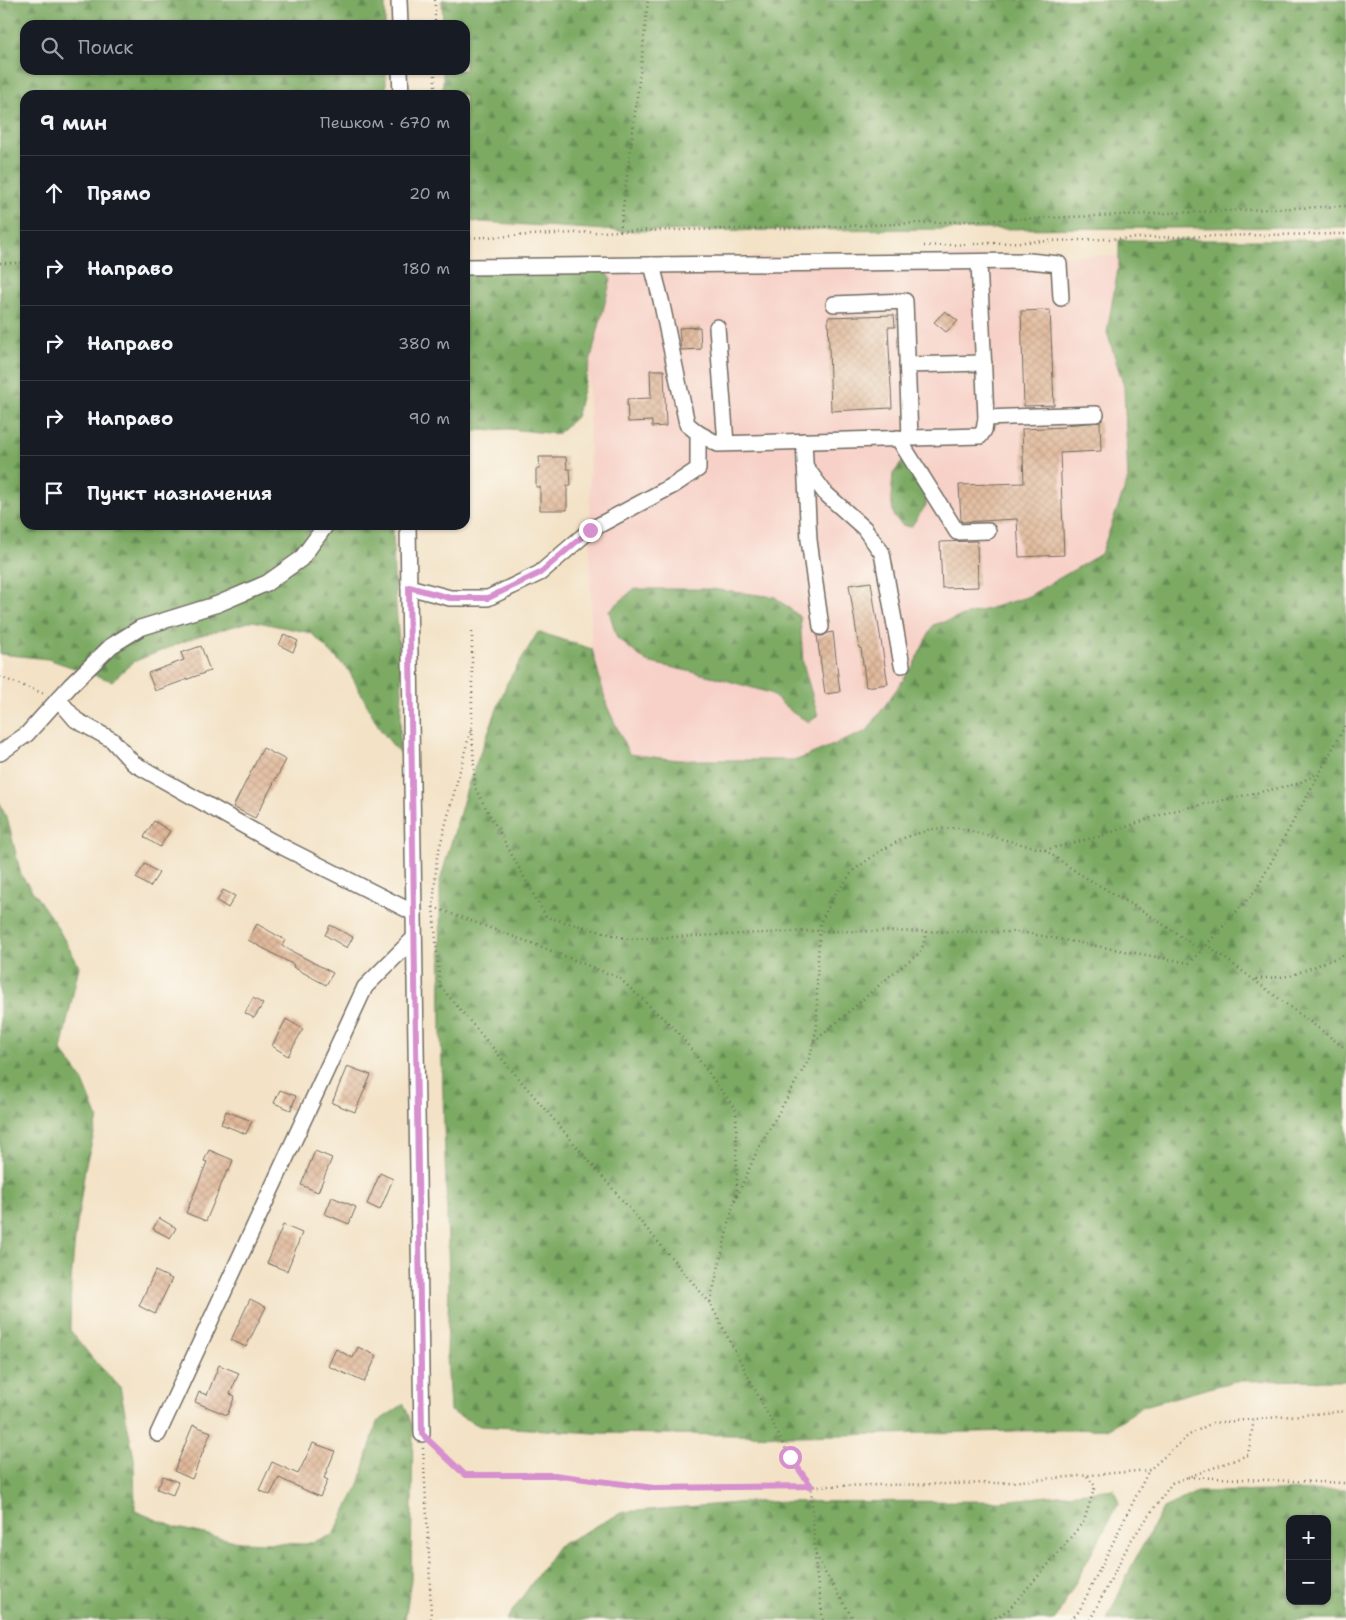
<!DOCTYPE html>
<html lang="ru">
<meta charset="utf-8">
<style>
:root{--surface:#171b24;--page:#20242c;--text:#f1f3f6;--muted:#9ea1a6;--line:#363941}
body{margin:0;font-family:"Shantell Sans",sans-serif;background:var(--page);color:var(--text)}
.controls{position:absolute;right:15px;bottom:15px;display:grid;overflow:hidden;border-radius:10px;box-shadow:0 1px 4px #0004}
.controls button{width:45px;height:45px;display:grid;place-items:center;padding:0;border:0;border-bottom:1px solid var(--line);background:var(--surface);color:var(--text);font:25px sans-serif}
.stop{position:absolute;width:15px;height:15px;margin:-11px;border:4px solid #d690ce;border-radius:50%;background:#fff}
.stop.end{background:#d690ce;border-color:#fff;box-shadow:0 1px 5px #0008}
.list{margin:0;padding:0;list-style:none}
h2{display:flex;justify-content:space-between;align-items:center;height:65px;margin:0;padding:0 20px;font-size:21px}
h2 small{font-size:16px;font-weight:400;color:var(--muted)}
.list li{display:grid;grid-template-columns:32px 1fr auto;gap:15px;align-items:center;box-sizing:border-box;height:75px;padding:0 20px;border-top:1px solid var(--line)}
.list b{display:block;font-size:19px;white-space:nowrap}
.list em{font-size:16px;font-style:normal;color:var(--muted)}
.icon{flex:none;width:28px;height:28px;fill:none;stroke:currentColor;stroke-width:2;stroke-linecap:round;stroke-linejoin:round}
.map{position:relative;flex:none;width:1346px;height:1620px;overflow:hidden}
.search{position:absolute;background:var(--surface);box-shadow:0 1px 4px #0004;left:20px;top:20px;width:450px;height:55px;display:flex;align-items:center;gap:12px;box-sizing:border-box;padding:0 18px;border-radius:15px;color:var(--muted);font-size:19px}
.panel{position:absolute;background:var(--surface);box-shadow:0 1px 4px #0004;left:20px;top:90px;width:450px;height:440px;border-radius:15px}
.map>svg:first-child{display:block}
.built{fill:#f7d1c8}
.forest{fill:url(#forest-firs);stroke:#536a47;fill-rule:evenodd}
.building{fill:url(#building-cross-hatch)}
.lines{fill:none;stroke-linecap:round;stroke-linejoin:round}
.minor-casing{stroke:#716b61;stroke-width:18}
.path{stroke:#716b61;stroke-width:2.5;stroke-dasharray:1 4;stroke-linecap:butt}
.minor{stroke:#fff;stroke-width:15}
.route{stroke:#d690ce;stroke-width:6}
</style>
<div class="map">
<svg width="1346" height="1620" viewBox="0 0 1346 1620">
<defs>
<pattern id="forest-firs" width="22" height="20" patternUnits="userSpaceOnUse" patternTransform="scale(1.25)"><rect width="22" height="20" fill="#7baa63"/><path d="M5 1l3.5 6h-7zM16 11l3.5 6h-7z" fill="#658b52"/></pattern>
<pattern id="building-cross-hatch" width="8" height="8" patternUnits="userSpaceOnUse" patternTransform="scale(1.25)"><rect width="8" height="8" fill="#e0b89a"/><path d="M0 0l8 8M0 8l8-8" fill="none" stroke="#c09e85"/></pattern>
</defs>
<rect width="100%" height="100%" fill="#fbf7ec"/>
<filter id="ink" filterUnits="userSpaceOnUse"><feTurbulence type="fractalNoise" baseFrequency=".02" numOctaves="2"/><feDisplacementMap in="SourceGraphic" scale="10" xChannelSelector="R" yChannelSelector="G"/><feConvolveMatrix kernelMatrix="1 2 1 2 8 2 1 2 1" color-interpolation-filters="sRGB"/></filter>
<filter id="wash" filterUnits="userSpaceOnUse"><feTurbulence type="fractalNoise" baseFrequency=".0096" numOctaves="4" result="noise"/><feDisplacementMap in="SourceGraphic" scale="20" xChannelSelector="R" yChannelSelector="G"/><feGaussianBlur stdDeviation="1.12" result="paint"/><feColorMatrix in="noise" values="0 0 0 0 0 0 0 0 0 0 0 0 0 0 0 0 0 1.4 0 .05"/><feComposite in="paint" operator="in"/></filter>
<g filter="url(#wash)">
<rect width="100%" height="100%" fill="#f3e2c6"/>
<path class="built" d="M955,255L1346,257V757L592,763L588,259Z"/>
<g class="forest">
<path d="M0,0H385V25H25V70H386V95H25V525H393L394,575L402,691L399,753L380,729L349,671L311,633L253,621L198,636L133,662L112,681L48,659L0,654Z"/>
<path d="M442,0H1346V227L620,231L465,221V95H443V70H465V25H443Z"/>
<path d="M1119,240H1346V1380L1235,1381L1144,1406L1107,1429L798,1436L595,1433L480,1426L450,1411L447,1354L449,1279L441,1034L440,881L468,785L507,683L538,632L592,649L607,706L629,754L678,760H797L867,731L913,666L933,625L1027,597L1101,554L1128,479L1124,387L1107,332L1119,263Z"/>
<path d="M465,271H604L611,279L576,417L557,434L509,429L465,431Z"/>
<path d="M906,457L927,471L926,505L911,527L902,525L894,517L891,499L893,474Z"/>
<path d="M634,589H710L775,597L800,617L803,663L818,716L809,722L793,713L770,693L715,677L647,662L617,638L609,611Z"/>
<path d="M0,804L8,821L21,875L55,923L79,966L61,1050L82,1079L98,1119L85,1168L75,1239L71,1281L70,1330L92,1358L120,1387L134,1458L135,1511L177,1528L240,1542L306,1544L333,1535L359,1485L377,1422L404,1404L413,1427L411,1580L405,1620H0Z"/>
<path d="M1114,1489L1119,1503L1055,1620H506L558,1546L623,1512L749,1502L1002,1501Z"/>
<path d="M1346,1490V1620H1107L1131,1567L1163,1508L1197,1492ZM1290,1519H1327V1601H1290Z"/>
</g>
<g id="blocks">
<g class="building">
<path d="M1050,310L1054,405L1024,406L1021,311Z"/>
<path d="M945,311L958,321L946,332L934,322Z"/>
<path d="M894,315L895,327H888L892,408L831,411L828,317Z"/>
<path d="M700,327L701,349L681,350L679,328Z"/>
<path d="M650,370H664L666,426L652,427V421L628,422L627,399L651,398Z"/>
<path d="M1100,422L1101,451L1060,453L1064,555L1019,557L1017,519L962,522L961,520L959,485L1024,483L1022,429L1065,427V425Z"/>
<path d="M539,457H566L567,469H570L571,486H567V510H540V487H536V469H540Z"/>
<path d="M977,541L978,587L942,588L940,542Z"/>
<path d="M871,582L877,622H878L888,684L866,687L861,648H859L849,585Z"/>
<path d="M833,632L840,692L825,694L817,636H823L828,633Z"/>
<path d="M284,634L298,641L293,652L279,645Z"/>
<path d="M201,646L210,671L155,691L148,673L184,660L181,653Z"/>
<path d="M263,748L286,760L255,818L233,807Z"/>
<path d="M154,821L170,831L160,847L144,837Z"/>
<path d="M145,864L159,873L150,887L136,878Z"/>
<path d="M223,890L235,896L228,908L217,901Z"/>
<path d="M257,924L285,940L282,946L333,973L326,985L293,967L294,965L248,940Z"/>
<path d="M330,925L353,937L347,948L325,935Z"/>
<path d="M253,998L263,1004L254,1018L245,1013Z"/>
<path d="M286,1019L303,1029L288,1056L272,1046Z"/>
<path d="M347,1066L371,1075L355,1112L332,1103Z"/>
<path d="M280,1090L296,1096L291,1110L274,1103Z"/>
<path d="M226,1111L252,1121L246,1134L221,1124Z"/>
<path d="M209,1150L233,1160L229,1171H227L206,1221L186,1213L207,1162L204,1161Z"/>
<path d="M315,1151L332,1158L318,1192L301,1185Z"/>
<path d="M380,1173L393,1179L380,1210L367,1204Z"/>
<path d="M332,1197L356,1207L349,1224L325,1214Z"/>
<path d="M159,1218L176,1228L170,1238L153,1229Z"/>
<path d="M283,1225L302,1233L287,1271L267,1263Z"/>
<path d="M155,1271L172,1279L155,1314L139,1306Z"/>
<path d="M250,1299L266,1307L246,1347L231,1340Z"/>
<path d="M358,1347L377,1356L364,1382L328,1366L336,1349L353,1358Z"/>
<path d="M219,1365L239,1373L230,1394L235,1396L227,1415L195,1402L199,1392L207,1395Z"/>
<path d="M193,1425L211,1432L192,1479L174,1471Z"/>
<path d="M313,1443L335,1451L324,1478L328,1480L320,1497L279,1478L270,1495L259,1490L272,1462L298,1474Z"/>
<path d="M163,1476L178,1482L173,1495L157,1489Z"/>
</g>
</g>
</g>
<g filter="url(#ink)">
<use href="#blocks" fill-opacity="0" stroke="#716b61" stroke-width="1"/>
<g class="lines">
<defs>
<g id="minor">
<path d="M399,0L400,25"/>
<path d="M400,70L401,95"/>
<path d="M465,267L1029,261L1059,264L1061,298"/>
<path d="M834,304L905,301L910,438"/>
<path d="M717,327L726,443"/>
<path d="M907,365L984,363"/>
<path d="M986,418L1096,414"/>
<path d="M698,433L718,444L980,436L984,430L986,418L979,262"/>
<path d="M898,438L957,532L988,531"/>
<path d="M804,441L809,540L821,627"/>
<path d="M805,466L825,493L864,528L882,553L902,665"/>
<path d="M408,525L422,1434"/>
<path d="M409,587L450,598H488L540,573L590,530L674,485L698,469V433L687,424L661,300L652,265"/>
<path d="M58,699L76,720L112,740L133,763L273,842L414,913"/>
<path d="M0,753L27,734L71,685L111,646L140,628L218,604L267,583L301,559L326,525"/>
<path d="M158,1434L365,987L414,938"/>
</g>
</defs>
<use href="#minor" class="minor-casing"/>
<g class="path">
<path d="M435,0V25"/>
<path d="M435,70V95"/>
<path d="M620,231L641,66L648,0"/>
<path d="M465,238L620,231L795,228L1346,206"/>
<path d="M924,246C1065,240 1205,235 1346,234"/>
<path d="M0,263H25"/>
<path d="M472,632V725L437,857L433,907L542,947L619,978L678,1032L736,1110L737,1189L710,1303L790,1457L811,1486L816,1571L823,1620"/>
<path d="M0,677L45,694"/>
<path d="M472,729L475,788L546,917L628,939L811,931L1020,932L1190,963L1256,890L1346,724"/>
<path d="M1045,850L1101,836L1168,812L1297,784L1317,774"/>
<path d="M433,907L440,986L710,1303"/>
<path d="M1206,944L1346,1049"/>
<path d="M1256,979L1290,976L1346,954"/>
<path d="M814,1042L892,974L921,952L927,931"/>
<path d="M735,1201L757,1151L810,1057L817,1027V977L820,923L836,893L854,870L879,852L904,838L931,829L958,828L1045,850L1078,873L1146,913L1201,950"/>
<path d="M432,1444L465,1475H555L655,1489L999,1483L1149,1470L1189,1435L1212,1423L1346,1411"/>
<path d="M423,1448L429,1554L431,1620"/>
<path d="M1188,1477L1346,1483"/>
<path d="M816,1555L827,1576L854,1620"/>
<path d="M991,1620L1008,1610L1047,1566L1084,1521L1095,1486L1086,1475"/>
<path d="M1071,1620L1079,1611L1149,1470"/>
<path d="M1090,1620L1130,1542L1172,1483L1248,1455L1254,1419"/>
</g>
<use href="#minor" class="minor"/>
</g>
</g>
<g class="lines" filter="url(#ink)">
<path class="route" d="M590,530L540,573L488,598H450L409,587L422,1434L465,1475H554L654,1488L811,1486L790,1457"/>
</g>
</svg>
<div class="controls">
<button>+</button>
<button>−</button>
</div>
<div class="stop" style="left:790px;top:1457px"></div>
<div class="stop end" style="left:590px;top:530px"></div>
<div class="search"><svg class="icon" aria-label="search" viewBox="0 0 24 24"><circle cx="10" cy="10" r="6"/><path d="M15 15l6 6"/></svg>Поиск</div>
<section class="panel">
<h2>9 мин<small>Пешком · 670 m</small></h2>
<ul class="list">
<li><svg class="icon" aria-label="ahead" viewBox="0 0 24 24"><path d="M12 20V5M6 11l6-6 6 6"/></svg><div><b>Прямо</b></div><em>20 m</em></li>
<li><svg class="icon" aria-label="right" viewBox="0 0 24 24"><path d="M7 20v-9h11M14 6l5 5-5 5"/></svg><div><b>Направо</b></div><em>180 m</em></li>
<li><svg class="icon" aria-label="right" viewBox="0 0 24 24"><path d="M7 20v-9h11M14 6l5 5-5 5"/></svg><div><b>Направо</b></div><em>380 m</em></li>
<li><svg class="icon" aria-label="right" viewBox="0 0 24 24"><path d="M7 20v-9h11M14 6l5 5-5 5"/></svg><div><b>Направо</b></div><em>90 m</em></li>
<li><svg class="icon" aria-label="arrive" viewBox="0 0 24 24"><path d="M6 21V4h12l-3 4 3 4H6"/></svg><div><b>Пункт назначения</b></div></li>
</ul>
</section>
</div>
